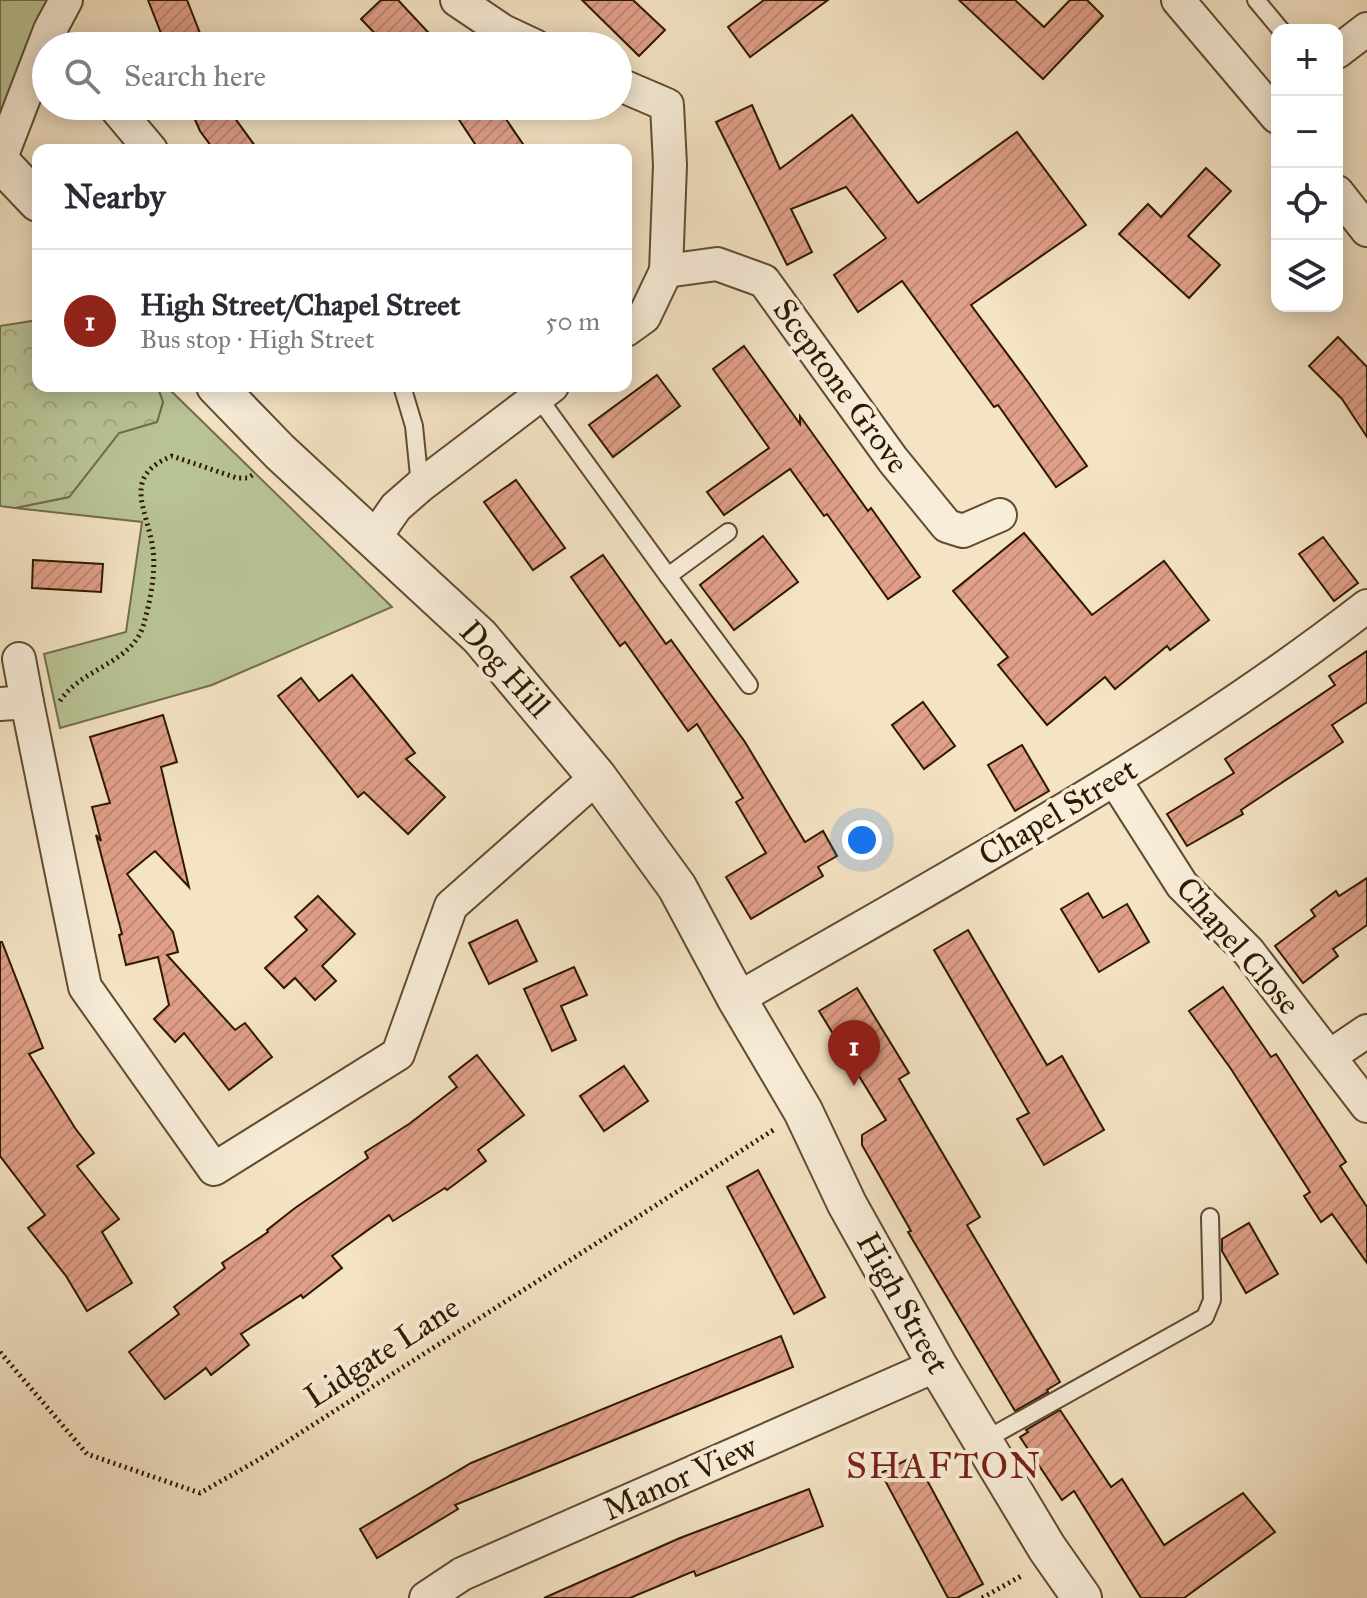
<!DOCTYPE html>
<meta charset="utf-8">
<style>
:root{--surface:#fff;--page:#f7f7f7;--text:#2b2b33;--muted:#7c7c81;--line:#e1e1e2;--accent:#8f2418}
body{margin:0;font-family:"IM FELL Great Primer",serif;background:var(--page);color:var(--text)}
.controls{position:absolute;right:24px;top:24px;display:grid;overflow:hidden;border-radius:16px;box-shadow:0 4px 20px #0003}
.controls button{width:72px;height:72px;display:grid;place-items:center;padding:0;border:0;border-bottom:2px solid var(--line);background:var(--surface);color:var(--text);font:40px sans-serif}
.you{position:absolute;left:862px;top:840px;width:28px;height:28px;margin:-20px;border:6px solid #fff;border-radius:50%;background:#1a73e8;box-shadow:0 0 0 12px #1a73e833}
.badge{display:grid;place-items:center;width:52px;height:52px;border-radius:50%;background:var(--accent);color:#fff;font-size:26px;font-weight:700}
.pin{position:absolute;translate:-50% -66px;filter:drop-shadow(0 2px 4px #0008)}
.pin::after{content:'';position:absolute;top:42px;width:28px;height:24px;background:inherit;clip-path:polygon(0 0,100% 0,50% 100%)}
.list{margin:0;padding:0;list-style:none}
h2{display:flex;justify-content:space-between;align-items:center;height:104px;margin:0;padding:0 32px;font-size:34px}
h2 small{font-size:26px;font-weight:400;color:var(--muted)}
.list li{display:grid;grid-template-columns:52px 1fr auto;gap:24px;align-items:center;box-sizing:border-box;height:144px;padding:0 32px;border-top:2px solid var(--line)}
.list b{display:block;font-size:30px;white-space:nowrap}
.list p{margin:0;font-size:26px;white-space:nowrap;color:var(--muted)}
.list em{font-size:26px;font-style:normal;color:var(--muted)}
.icon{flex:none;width:44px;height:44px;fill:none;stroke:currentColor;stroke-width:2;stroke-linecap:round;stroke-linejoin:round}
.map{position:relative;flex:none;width:1367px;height:1598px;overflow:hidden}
.search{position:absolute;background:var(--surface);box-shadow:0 4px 20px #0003;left:32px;top:32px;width:600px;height:88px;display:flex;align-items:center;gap:20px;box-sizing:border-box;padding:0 28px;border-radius:44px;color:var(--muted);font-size:30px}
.panel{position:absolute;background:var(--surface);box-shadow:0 4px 20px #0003;left:32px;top:144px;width:600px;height:248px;border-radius:16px}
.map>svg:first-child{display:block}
.grass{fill:#b9c496;stroke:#746e4b;stroke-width:2}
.forest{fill:url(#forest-crowns);stroke:#746e4b;stroke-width:2}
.building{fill:url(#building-hatch);stroke:#2e1900;stroke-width:2}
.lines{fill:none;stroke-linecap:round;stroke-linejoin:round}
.service-casing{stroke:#604c31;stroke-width:20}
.minor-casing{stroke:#604c31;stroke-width:36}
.tertiary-casing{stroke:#604c31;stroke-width:42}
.path{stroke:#2e1900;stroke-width:5;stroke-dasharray:2 4;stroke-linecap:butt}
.service{stroke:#f8edd9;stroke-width:16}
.minor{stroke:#f8edd9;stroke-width:32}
.tertiary{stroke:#f8edd9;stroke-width:38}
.labels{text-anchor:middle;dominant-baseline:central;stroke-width:8;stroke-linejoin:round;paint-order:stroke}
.street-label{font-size:32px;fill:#2e1900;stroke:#f8edd9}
.quarter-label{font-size:36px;letter-spacing:2px;fill:#7a1f14;stroke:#f8edd9}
</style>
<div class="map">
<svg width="1367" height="1598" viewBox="0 0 1367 1598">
<defs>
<pattern id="forest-crowns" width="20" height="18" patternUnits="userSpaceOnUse" patternTransform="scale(2)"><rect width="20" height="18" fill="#b9c496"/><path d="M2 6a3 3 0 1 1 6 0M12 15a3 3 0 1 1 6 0" fill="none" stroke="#9fa880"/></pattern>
<pattern id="building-hatch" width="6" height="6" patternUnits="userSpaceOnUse" patternTransform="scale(2)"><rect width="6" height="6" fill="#e09f88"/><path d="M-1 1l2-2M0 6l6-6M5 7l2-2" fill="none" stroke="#c08874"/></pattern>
</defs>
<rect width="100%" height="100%" fill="#f4e3c4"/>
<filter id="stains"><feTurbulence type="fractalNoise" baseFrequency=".0025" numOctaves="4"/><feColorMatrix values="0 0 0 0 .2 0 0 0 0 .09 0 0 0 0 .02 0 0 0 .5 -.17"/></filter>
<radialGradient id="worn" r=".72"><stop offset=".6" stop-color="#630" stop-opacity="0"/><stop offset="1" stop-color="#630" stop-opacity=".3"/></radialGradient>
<g class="grass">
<path d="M0,0H73L0,160Z"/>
<path d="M157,386H166L392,607L212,685L60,728L44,654L126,632L142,522L15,508L69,497L119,433L157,422L163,402Z"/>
</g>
<path class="forest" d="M38,320V386H157L163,402L157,422L119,433L69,497L15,508L0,506V326Z"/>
<g class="building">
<path d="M148,0H187L205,46H166Z"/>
<path d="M381,0H398L441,46H387L361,19Z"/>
<path d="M582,0H633L665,30L639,56Z"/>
<path d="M764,0H828L750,57L728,27Z"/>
<path d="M959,0H1015L1044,27L1070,0H1087L1103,16L1043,79Z"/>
<path d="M752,105L780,169L852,115L918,203L1017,132L1086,225L971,305L1028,382L1087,466L1056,487L998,405L994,407L902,281L858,312L834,275L886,238L846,187L791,209L812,252L787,265L716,122Z"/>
<path d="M189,106H226L258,150H214L200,131Z"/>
<path d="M450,106H497L527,150H479Z"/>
<path d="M1206,168L1231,191L1188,236L1220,265L1189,298L1119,234L1148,204L1161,217Z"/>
<path d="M1338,337L1367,367V437L1342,399L1309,366Z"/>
<path d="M744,346L800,424V416L868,511L871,508L920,577L888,599L827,514L824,516L790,469L724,515L707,492L769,448L713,369Z"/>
<path d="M657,375L680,406L613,457L589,425Z"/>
<path d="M516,480L565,548L533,570L484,502Z"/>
<path d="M1024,533L1092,615L1164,561L1209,620L1170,650L1167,646L1115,689L1105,677L1047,725L998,665L1008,657L953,591Z"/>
<path d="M763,536L798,582L734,630L700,585Z"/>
<path d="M1323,537L1358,583L1334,601L1299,554Z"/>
<path d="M603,555L666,644L671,640L745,742L805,842L823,831L837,856L818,867L823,876L751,919L726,877L766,853L736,802L743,798L697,724L688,731L625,642L620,646L571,577Z"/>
<path d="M33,560L103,564L101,592L32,588Z"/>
<path d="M1367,651V702L1332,725L1343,742L1241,810L1243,814L1187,846L1167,814L1234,773L1225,759L1335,685L1329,676Z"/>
<path d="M352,675L415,753L406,759L445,797L408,834L364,792L358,797L278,696L301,678L319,701Z"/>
<path d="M923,702L955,746L924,769L892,725Z"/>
<path d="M163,715L177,762L161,767L189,887L155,851L127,874L173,932L178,952L167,955L235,1030L245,1023L272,1057L229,1090L184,1033L175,1042L154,1019L169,1005L158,957L126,965L119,935L122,934L96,835L101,841L92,807L110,803L90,737Z"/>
<path d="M1022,745L1049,791L1015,811L988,765Z"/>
<path d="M1367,878V925L1333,949L1338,956L1303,983L1275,946L1315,916L1311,910L1336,891L1339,896Z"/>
<path d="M1088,893L1103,918L1127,904L1149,942L1099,972L1061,909Z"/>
<path d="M318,896L355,934L322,966L336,981L315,1000L295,978L284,988L265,968L307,930L295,917Z"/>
<path d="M517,920L537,961L489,984L469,943Z"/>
<path d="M968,930L1047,1065L1062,1056L1104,1130L1044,1165L1017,1119L1029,1113L934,950Z"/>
<path d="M0,942H2L43,1048L29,1054L75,1128L94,1153L77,1166L119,1219L102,1232L132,1283L87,1311L66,1276L28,1228L45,1215L0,1156Z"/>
<path d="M574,967L587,995L561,1006L576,1040L552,1051L524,989Z"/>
<path d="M1223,987L1271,1057L1276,1054L1346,1162L1340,1166L1367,1207V1263L1332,1214L1321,1222L1304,1196L1310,1192L1231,1069L1189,1011Z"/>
<path d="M857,988L909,1073L899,1079L980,1217L967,1225L1060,1382L1047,1390L1048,1392L1015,1411L908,1232L911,1231L862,1145V1135L886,1120L819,1011Z"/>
<path d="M477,1055L524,1115L478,1150L486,1161L447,1190L445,1188L393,1221L389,1215L332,1256L342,1268L303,1298L301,1295L241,1334L249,1345L211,1375L206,1368L165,1399L129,1352L179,1314L174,1307L225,1268L222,1263L268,1232L267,1230L295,1208L368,1158L365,1152L409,1124L457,1087L449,1077Z"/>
<path d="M624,1066L648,1101L604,1131L580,1096Z"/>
<path d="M758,1170L825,1297L794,1314L727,1187Z"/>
<path d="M1249,1223L1278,1274L1246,1293L1222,1251V1239Z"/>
<path d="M781,1336L793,1367L455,1505L458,1509L377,1558L360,1529L471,1463Z"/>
<path d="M1060,1410L1111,1487L1122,1479L1164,1545L1243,1493L1275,1532L1184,1598H1141L1074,1491L1062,1500L1020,1437L1028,1432L1026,1430Z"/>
<path d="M914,1456L983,1584L957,1598H948L881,1473Z"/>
<path d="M809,1489L823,1526L696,1576L694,1571L630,1598H544L680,1538Z"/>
</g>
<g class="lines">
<defs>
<g id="service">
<path d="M1256,0L1281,30"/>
<path d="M402,386L414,426L420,486"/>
<path d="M538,397L668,576L728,532"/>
<path d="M668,576L749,685"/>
<path d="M983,1441L1205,1317L1212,1300L1210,1217"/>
</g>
<g id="minor">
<path d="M457,0L503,31L535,46"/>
<path d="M1178,0L1277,117"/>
<path d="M1337,52L1367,29"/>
<path d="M618,84L667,105L670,165L666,271L644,317L626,330"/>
<path d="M114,106L151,150"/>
<path d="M0,160L50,30L66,0"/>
<path d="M1337,192L1367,230"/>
<path d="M666,271L717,264L764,281L893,460L947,526L963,531L1000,515"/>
<path d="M373,540L396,507L420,486L552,386"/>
<path d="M19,659L27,702"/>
<path d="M0,704L27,702L85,987L214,1169L398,1054L451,906L597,777"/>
<path d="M1115,780L1182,885L1248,951L1367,1106"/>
<path d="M737,999C951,875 1171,758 1367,606"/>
<path d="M1330,1056L1367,1031"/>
<path d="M426,1598L462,1574L937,1365"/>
</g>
<g id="tertiary">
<path d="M0,162L38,202"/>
<path d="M216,386L280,452L480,637L597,777L677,887L737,999L803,1111L847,1204L937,1365L1047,1548L1082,1598"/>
</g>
</defs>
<use href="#service" class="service-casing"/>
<use href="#minor" class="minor-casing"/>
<use href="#tertiary" class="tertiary-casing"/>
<g class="path">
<path d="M60,701C81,668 134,663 144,623C150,602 156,572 153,550C148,510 120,477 172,456L237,478H248L254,474"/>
<path d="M0,1352L87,1454L200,1493L258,1460L775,1129"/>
<path d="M982,1598L1023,1575"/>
</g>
<use href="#service" class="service"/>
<use href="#minor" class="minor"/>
<use href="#tertiary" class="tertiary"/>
</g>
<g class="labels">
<g class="street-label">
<text transform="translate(841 386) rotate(54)">Sceptone Grove</text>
<text transform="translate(505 669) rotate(48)">Dog Hill</text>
<text transform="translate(1058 812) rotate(-31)">Chapel Street</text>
<text transform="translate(1238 946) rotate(49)">Chapel Close</text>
<text transform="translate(903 1303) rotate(61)">High Street</text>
<text transform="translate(382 1352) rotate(-33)">Lidgate Lane</text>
<text transform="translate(680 1478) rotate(-24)">Manor View</text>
</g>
<g class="quarter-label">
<text x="944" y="1466">SHAFTON</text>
</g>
</g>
<rect width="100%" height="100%" filter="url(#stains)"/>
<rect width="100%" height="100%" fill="url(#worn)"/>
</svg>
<div class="controls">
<button>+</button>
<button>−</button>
<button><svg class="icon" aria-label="locate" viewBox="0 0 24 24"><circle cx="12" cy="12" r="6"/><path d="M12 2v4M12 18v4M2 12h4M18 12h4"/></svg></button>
<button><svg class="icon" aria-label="layers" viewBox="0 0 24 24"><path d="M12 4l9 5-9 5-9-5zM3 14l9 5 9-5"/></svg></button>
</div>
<div class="you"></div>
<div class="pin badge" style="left:854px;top:1086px">1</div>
<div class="search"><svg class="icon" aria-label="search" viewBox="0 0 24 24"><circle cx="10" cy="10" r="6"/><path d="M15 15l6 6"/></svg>Search here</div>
<section class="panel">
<h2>Nearby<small></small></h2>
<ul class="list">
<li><span class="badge">1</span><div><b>High Street/Chapel Street</b><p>Bus stop · High Street</p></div><em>50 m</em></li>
</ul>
</section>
</div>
